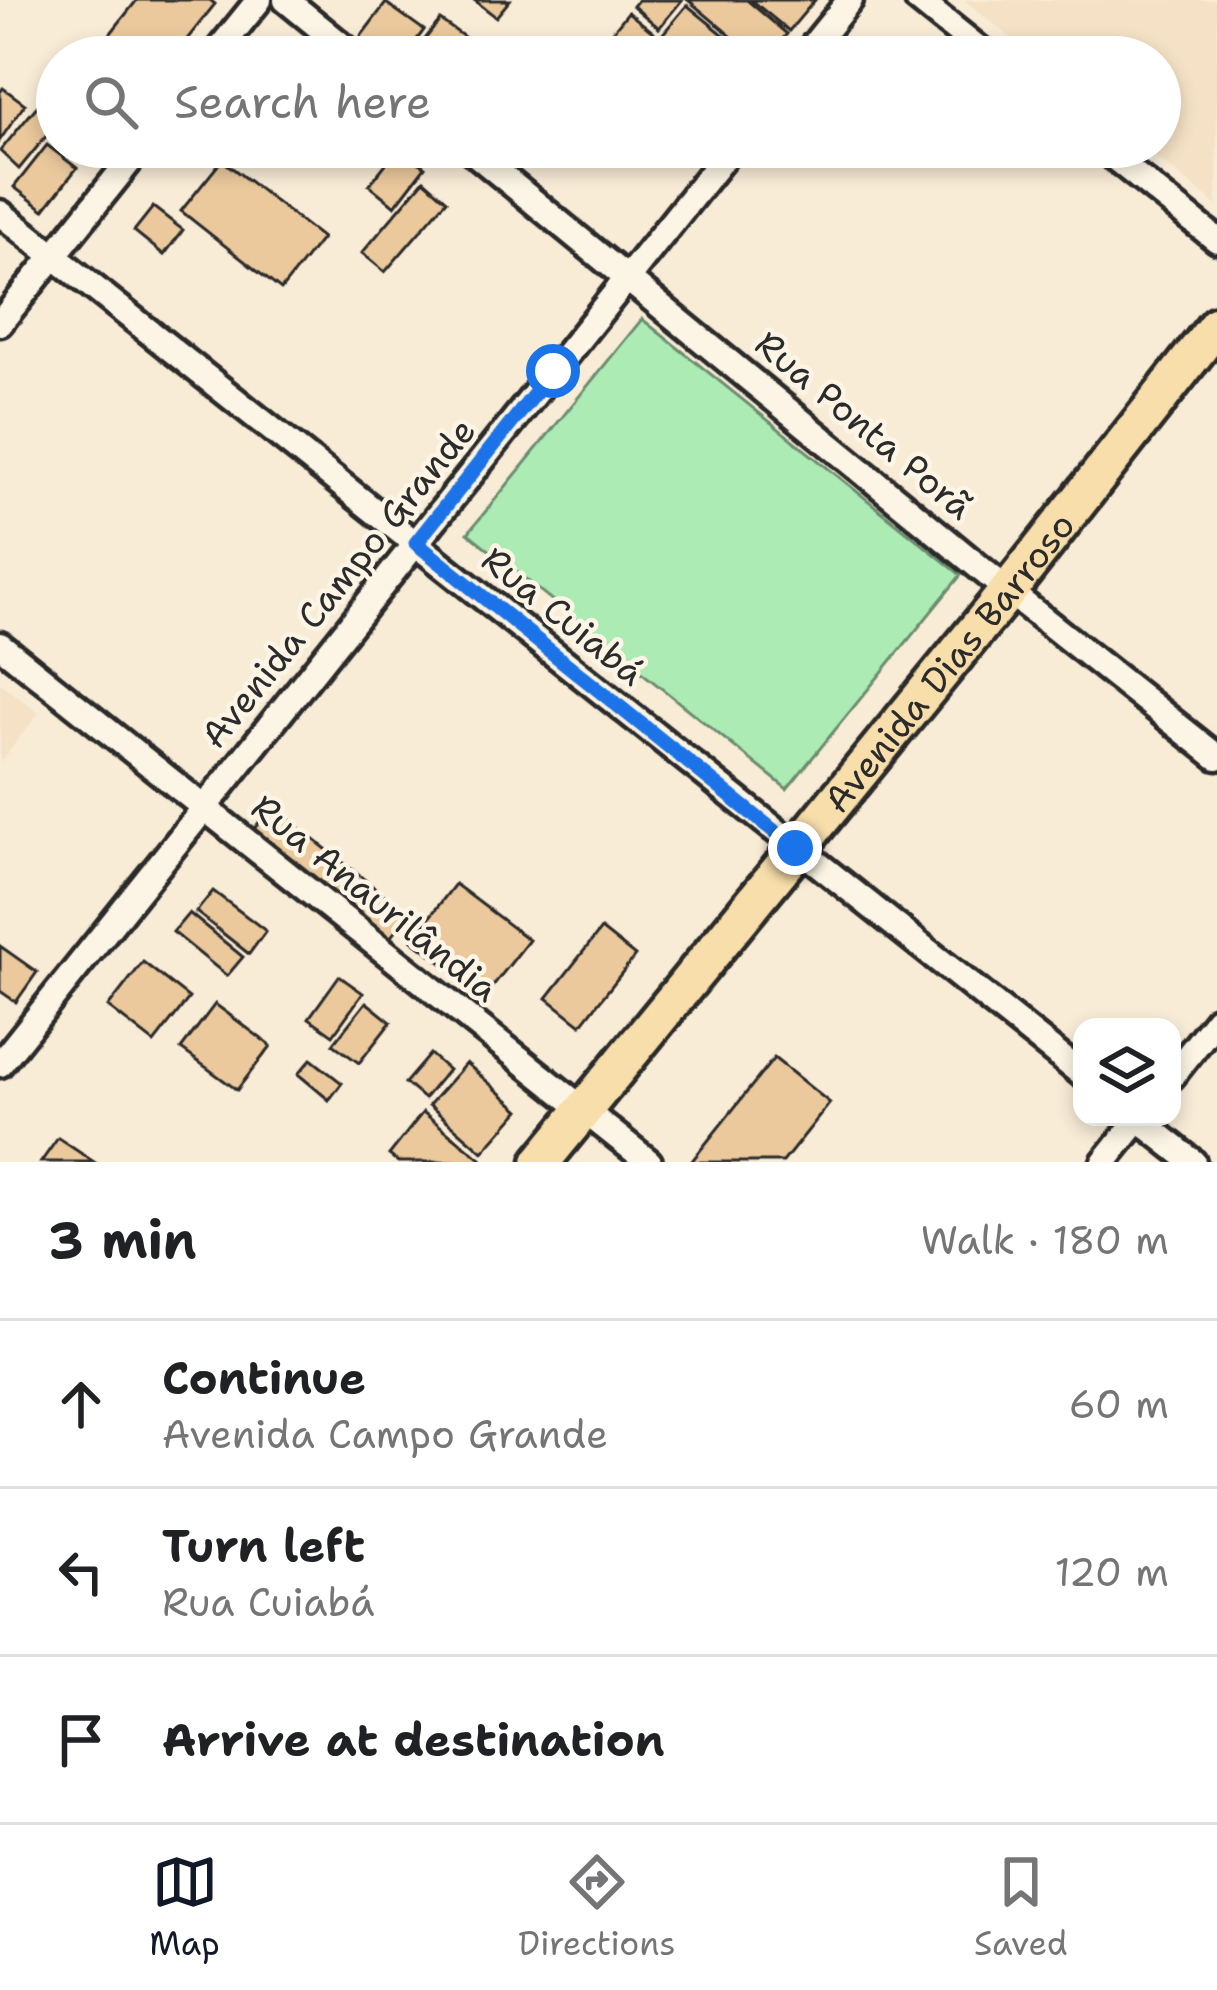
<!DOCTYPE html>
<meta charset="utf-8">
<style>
:root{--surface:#fff;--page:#f2f2f2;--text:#202124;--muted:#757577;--line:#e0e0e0;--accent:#111827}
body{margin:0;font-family:"Shantell Sans",sans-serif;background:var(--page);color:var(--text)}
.controls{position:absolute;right:36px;bottom:36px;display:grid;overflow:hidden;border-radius:24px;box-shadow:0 6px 18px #0003}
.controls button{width:108px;height:108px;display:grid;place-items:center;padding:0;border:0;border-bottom:3px solid var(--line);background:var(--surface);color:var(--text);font:60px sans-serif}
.stop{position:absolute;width:36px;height:36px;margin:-27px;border:9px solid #1a73e8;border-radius:50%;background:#fff}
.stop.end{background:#1a73e8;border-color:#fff;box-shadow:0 3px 12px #0008}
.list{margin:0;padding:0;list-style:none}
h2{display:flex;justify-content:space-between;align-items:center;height:156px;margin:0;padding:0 48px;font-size:51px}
h2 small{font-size:39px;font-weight:400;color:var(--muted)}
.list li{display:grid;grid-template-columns:78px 1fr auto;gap:36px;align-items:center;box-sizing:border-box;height:168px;padding:0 48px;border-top:3px solid var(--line)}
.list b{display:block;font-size:45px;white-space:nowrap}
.list p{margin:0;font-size:39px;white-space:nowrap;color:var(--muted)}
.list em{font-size:39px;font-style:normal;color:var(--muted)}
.icon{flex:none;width:66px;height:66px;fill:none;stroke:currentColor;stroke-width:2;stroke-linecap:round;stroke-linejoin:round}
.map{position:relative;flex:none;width:1217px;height:1162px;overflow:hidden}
.search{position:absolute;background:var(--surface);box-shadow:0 6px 18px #0003;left:36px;right:36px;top:36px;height:132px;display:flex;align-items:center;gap:30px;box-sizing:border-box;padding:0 42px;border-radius:66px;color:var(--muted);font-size:45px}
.sheet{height:660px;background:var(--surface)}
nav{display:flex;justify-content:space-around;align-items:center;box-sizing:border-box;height:168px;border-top:3px solid var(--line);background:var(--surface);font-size:33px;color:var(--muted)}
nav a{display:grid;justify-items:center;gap:6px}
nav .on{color:var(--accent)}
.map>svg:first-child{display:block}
.built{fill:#f5e2c6}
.green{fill:#acecb4;stroke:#6c8c70;stroke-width:3}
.building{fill:#ebc99d;stroke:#2b2b2b;stroke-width:3}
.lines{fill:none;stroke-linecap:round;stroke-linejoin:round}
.street-casing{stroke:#2b2b2b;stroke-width:33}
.primary-casing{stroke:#2b2b2b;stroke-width:45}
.street{stroke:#fcf5e5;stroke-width:24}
.primary{stroke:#f8deab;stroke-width:36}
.route{stroke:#1a73e8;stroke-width:15}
.labels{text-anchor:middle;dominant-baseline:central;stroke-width:9;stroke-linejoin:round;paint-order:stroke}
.street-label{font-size:36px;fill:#2b2b2b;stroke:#fcf5e5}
</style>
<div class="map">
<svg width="1217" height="1162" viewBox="0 0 1217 1162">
<rect width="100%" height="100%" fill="#f9ecd7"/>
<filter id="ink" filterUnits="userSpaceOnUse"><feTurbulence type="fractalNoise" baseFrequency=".00833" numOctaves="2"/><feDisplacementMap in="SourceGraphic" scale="24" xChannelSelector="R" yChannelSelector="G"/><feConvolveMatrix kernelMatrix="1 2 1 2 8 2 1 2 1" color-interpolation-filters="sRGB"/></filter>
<g filter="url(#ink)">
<g class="built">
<path d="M964,0H1217V206L1144,147H1160V57H1034Z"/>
<path d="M0,683L39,713L0,763Z"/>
</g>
<path class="green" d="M642,319L961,575L787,789L468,533Z"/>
<g class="building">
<path d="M137,0H210L215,4L173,57H92Z"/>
<path d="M474,0H510L496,17Z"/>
<path d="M638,0H682L659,28L633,6Z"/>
<path d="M688,0H747L787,34L767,57H756Z"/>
<path d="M751,0H815L789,31Z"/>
<path d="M386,3L424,30L404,57H372L355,44Z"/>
<path d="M687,5L751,57H687L661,36Z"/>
<path d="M628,12L684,57H625L605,41Z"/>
<path d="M440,20L470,41L458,57H411Z"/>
<path d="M3,88L25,104L0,140V92Z"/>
<path d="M38,105L57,123L19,169L0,151Z"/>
<path d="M47,145L77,168L44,210L14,187Z"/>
<path d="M399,147L425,167L395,206L369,185Z"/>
<path d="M222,160L322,238L281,290L181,211Z"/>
<path d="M424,180L447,200L385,272L362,253Z"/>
<path d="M153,207L183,230L164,255L134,231Z"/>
<path d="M272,806L409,915L389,939L253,830Z"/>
<path d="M455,884L529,940L485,996L412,940Z"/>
<path d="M213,891L266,931L249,954L196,912Z"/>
<path d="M189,913L243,957L227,976L173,932Z"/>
<path d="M601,929L635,956L581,1025L547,998Z"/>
<path d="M0,946L37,972L16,1002L0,991Z"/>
<path d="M143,962L189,998L154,1043L108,1007Z"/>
<path d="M339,976L363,993L333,1035L309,1018Z"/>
<path d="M366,1002L391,1022L359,1063L333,1044Z"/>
<path d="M215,1004L271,1046L237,1090L181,1049Z"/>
<path d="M430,1054L448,1070L424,1099L405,1083Z"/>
<path d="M774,1058L830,1103L783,1162H691Z"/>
<path d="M311,1059L342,1083L329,1100L298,1074Z"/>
<path d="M466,1063L520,1110L483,1152L429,1105Z"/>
<path d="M423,1112L481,1159L479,1162H398L389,1155Z"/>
<path d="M58,1138L94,1162H41Z"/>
</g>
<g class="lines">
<defs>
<g id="street">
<path d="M286,0L356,57"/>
<path d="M918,0L989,57"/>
<path d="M213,57L259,0"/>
<path d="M804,57L850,0"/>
<path d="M467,147L1008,591L1217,757"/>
<path d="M1101,147L1217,240"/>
<path d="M0,213L1082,1074"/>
<path d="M0,323L141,147"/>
<path d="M0,645L649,1162"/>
<path d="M0,1064L732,147"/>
<path d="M1172,1076L1217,1019"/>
<path d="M1136,1117L1193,1162"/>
<path d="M1104,1162L1140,1117"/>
</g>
<g id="primary">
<path id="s1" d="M541,1162L1008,591L1217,325"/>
</g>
</defs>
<use href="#street" class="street-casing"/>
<use href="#primary" class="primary-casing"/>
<use href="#street" class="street"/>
<use href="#primary" class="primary"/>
</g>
</g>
<g class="lines" filter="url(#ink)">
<path class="route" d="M553,371L416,543L795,848"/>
</g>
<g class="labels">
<g class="street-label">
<text transform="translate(864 425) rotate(40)">Rua Ponta Porã</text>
<text transform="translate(338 583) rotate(-51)">Avenida Campo Grande</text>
<text transform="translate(563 616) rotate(39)">Rua Cuiabá</text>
<text stroke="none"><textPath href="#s1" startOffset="645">Avenida Dias Barroso</textPath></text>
<text transform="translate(375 898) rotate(39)">Rua Anaurilândia</text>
</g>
</g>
</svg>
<div class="controls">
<button><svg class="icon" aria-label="layers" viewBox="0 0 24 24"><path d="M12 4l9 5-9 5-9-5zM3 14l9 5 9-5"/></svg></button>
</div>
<div class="stop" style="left:553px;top:371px"></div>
<div class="stop end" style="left:795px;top:848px"></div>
<div class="search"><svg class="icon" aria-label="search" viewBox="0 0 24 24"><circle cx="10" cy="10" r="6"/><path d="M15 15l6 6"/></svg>Search here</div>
</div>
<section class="sheet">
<h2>3 min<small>Walk · 180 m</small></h2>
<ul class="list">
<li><svg class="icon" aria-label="ahead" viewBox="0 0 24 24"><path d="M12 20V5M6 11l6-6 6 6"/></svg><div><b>Continue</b><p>Avenida Campo Grande</p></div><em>60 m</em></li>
<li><svg class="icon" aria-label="left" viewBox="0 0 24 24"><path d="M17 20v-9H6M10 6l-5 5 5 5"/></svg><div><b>Turn left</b><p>Rua Cuiabá</p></div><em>120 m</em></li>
<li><svg class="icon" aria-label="arrive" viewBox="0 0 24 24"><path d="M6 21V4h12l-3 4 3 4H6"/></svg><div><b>Arrive at destination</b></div></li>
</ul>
</section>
<nav>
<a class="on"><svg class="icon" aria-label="map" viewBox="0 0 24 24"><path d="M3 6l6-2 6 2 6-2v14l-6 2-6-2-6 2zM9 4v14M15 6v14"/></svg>Map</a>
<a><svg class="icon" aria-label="directions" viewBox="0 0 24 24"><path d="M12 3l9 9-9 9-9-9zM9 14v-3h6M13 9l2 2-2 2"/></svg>Directions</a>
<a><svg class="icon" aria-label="saved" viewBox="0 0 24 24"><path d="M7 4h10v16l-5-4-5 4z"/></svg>Saved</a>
</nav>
